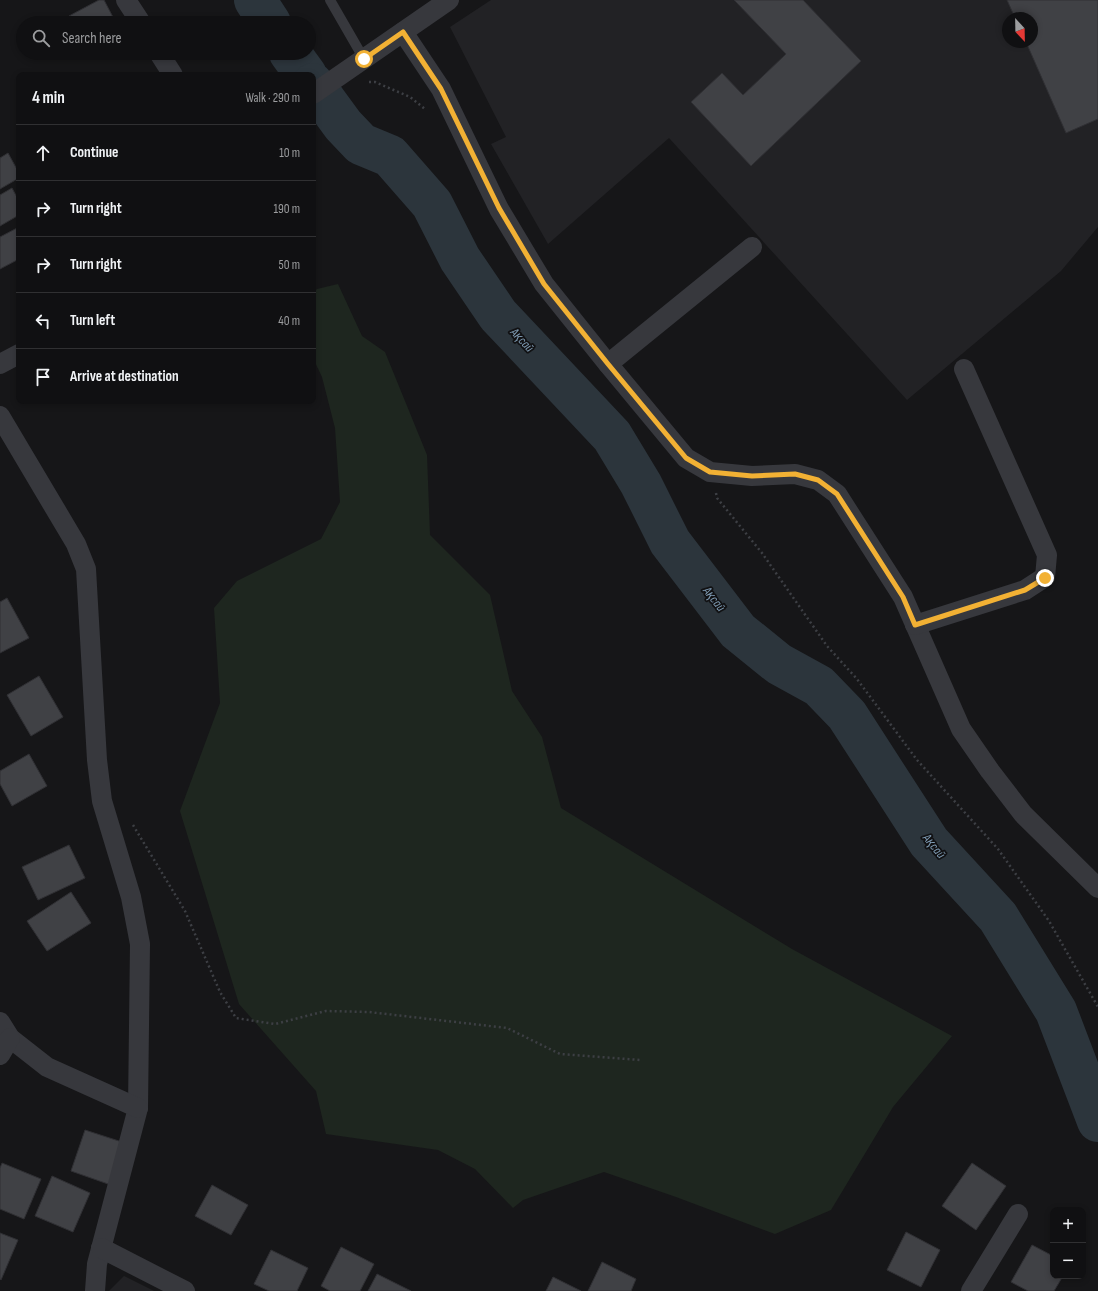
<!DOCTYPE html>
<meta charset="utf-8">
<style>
:root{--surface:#101012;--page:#1e1e20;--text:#f1f3f6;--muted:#9c9d9f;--line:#303032}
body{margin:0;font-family:"Sofia Sans Condensed",sans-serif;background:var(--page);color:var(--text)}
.controls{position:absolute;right:12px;bottom:12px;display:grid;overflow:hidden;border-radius:8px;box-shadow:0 2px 6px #0003}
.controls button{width:36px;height:36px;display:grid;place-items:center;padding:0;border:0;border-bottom:1px solid var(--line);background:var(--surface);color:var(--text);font:20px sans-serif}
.compass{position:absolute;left:1002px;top:12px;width:36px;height:36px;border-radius:50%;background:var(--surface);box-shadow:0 2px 6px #0003;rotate:158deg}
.stop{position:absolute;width:12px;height:12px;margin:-9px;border:3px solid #f2b134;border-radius:50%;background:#fff}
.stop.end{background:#f2b134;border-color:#fff;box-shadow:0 1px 4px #0008}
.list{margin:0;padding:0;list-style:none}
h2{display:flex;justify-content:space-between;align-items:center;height:52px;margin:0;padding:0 16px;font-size:17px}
h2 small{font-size:13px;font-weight:400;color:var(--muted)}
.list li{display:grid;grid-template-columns:26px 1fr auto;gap:12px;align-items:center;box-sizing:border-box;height:56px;padding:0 16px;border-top:1px solid var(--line)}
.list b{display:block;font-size:15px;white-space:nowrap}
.list em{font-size:13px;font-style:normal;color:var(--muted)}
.icon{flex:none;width:22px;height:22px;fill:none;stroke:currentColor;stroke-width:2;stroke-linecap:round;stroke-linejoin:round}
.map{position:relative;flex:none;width:1098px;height:1291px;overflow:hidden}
.search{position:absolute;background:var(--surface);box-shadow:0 2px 6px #0003;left:16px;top:16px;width:300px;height:44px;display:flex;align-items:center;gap:10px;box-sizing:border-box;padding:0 14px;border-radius:22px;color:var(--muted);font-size:15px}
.panel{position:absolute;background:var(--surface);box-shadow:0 2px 6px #0003;left:16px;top:72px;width:300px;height:332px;border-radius:8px}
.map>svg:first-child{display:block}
.built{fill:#222225;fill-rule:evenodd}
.green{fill:#1e261f}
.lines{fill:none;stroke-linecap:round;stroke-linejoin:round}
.river{stroke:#2c353c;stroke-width:42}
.building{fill:#404145;stroke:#303034}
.path{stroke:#3d3f44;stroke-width:2.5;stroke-dasharray:2 3;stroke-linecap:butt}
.lane{stroke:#37383d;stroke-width:10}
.street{stroke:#37383d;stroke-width:20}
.route{stroke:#f2b134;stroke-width:5}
.labels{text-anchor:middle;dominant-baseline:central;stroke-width:3.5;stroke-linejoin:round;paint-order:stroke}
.water-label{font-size:13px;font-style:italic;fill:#7f9bb3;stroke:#111113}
</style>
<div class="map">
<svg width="1098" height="1291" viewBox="0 0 1098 1291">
<rect width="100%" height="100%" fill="#161618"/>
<g class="built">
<path d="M491,0H1098V227L1061,271L907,400L669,138L548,244L491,144L506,137L450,27ZM1008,18H1032V42H1008Z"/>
<path d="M124,1276L154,1291H109Z"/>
</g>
<path class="green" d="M338,284L362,336L385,352L427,455L430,535L490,595L512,691L542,737L561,808L792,949L952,1036L893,1107L831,1210L775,1234L676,1197L604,1172L523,1200L513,1208L475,1169L438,1150L326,1134L316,1091L239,1004L180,811L220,703L214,608L237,581L321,539L340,502L335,428L322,377L313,358V293L317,289Z"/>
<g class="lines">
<g class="river">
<path d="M255,0L270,23"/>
<path d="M290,53L306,75"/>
<path d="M313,84L343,125L361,144L390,156L432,204L460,259L498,315L612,436L641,484L670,542L738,631L779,664L819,686L847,715L929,842L998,917L1056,1011L1098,1121"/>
</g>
</g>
<g class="building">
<path d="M99,0H104L116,23H72L69,16Z"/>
<path d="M734,0H803L861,61L751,166L691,102L722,73L743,95L786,54Z"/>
<path d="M1007,0H1098V119L1066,133L1026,42H1032V18H1015Z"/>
<path d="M8,153L19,173V178L0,189V158Z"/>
<path d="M12,188L19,201V215L0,226V195Z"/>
<path d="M19,227V259L0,269V237Z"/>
<path d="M7,598L29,638L0,653V602Z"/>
<path d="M39,676L63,717L31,736L7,695Z"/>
<path d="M29,754L47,786L12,806L0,784V771Z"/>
<path d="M69,845L85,878L38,900L22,867Z"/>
<path d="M71,892L91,923L47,951L27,921Z"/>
<path d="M85,1130L125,1143L111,1185L71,1171Z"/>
<path d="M2,1163L41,1179L24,1219L0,1209V1168Z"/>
<path d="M972,1163L1006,1186L976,1230L942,1206Z"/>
<path d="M52,1176L90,1193L73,1232L35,1216Z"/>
<path d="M212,1185L248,1205L231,1235L195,1216Z"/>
<path d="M906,1232L940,1250L921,1287L887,1270Z"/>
<path d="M0,1233L18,1240L1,1280L0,1279Z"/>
<path d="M1032,1245L1053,1256V1276H1063L1054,1291H1028L1011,1282Z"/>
<path d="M341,1247L374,1264L360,1291H330L321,1286Z"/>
<path d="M271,1250L308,1268L297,1291H269L254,1284Z"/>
<path d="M602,1262L636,1279L631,1291H588Z"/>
<path d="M377,1274L411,1291H368Z"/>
<path d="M553,1277L581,1291H546Z"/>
</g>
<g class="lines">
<g class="path">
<path d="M369,82H375L410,97L425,109"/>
<path d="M716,493L717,498L762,553L827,646L857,679L917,760L998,849L1049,921L1098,1007"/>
<path d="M133,825L185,911L220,992L236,1018L275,1024L326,1011L369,1012L507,1028L560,1054L640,1060"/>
</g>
<path class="lane" d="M330,0L364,59"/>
<g class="street">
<path d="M126,0L141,23"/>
<path d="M403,32L441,89L499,209L544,284L608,364L686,458L710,472L752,476L795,474L818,480L837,494L903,597L961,729L990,771L1023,814L1098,888"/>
<path d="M159,53L173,75"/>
<path d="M313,94L449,0"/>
<path d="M0,364L19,354"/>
<path d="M608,364L752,247"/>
<path d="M0,416L76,544L86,569L97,760L102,801L131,897L140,944L138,1108L97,1264L95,1291"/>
<path d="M915,625L1025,590L1045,577L1047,555L964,369"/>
<path d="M0,1022L10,1038L47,1067L138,1108"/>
<path d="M0,1055L10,1038"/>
<path d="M101,1248L185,1291"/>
<path d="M971,1291L1018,1214"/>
</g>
</g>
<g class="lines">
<path class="route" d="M364,59L403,32L441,89L499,208L544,284L608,364L686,458L710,472L752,476L795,474L818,480L837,494L903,597L915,625L1025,590L1045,578"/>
</g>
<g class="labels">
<g class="water-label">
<text transform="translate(522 340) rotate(47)">Ақсай</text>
<text transform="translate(714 599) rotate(52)">Ақсай</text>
<text transform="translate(934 846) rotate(51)">Ақсай</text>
</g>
</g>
</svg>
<div class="controls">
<button>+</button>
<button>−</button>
</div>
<svg class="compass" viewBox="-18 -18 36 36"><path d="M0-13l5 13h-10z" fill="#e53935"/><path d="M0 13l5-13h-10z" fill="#9c9d9f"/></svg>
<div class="stop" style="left:364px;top:59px"></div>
<div class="stop end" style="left:1045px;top:578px"></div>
<div class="search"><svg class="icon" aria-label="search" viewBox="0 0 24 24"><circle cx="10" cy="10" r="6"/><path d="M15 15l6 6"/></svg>Search here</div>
<section class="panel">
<h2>4 min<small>Walk · 290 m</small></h2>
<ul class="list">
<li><svg class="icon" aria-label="ahead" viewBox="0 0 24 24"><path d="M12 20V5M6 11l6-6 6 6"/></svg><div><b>Continue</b></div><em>10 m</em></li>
<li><svg class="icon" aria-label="right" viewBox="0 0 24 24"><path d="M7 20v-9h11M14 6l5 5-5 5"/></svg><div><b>Turn right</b></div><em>190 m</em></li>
<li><svg class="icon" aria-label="right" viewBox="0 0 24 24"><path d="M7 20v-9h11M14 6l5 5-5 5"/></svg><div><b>Turn right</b></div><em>50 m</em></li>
<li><svg class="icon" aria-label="left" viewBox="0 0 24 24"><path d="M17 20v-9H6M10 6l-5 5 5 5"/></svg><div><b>Turn left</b></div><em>40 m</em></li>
<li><svg class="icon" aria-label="arrive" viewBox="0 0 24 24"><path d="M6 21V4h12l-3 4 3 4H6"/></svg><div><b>Arrive at destination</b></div></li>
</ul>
</section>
</div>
